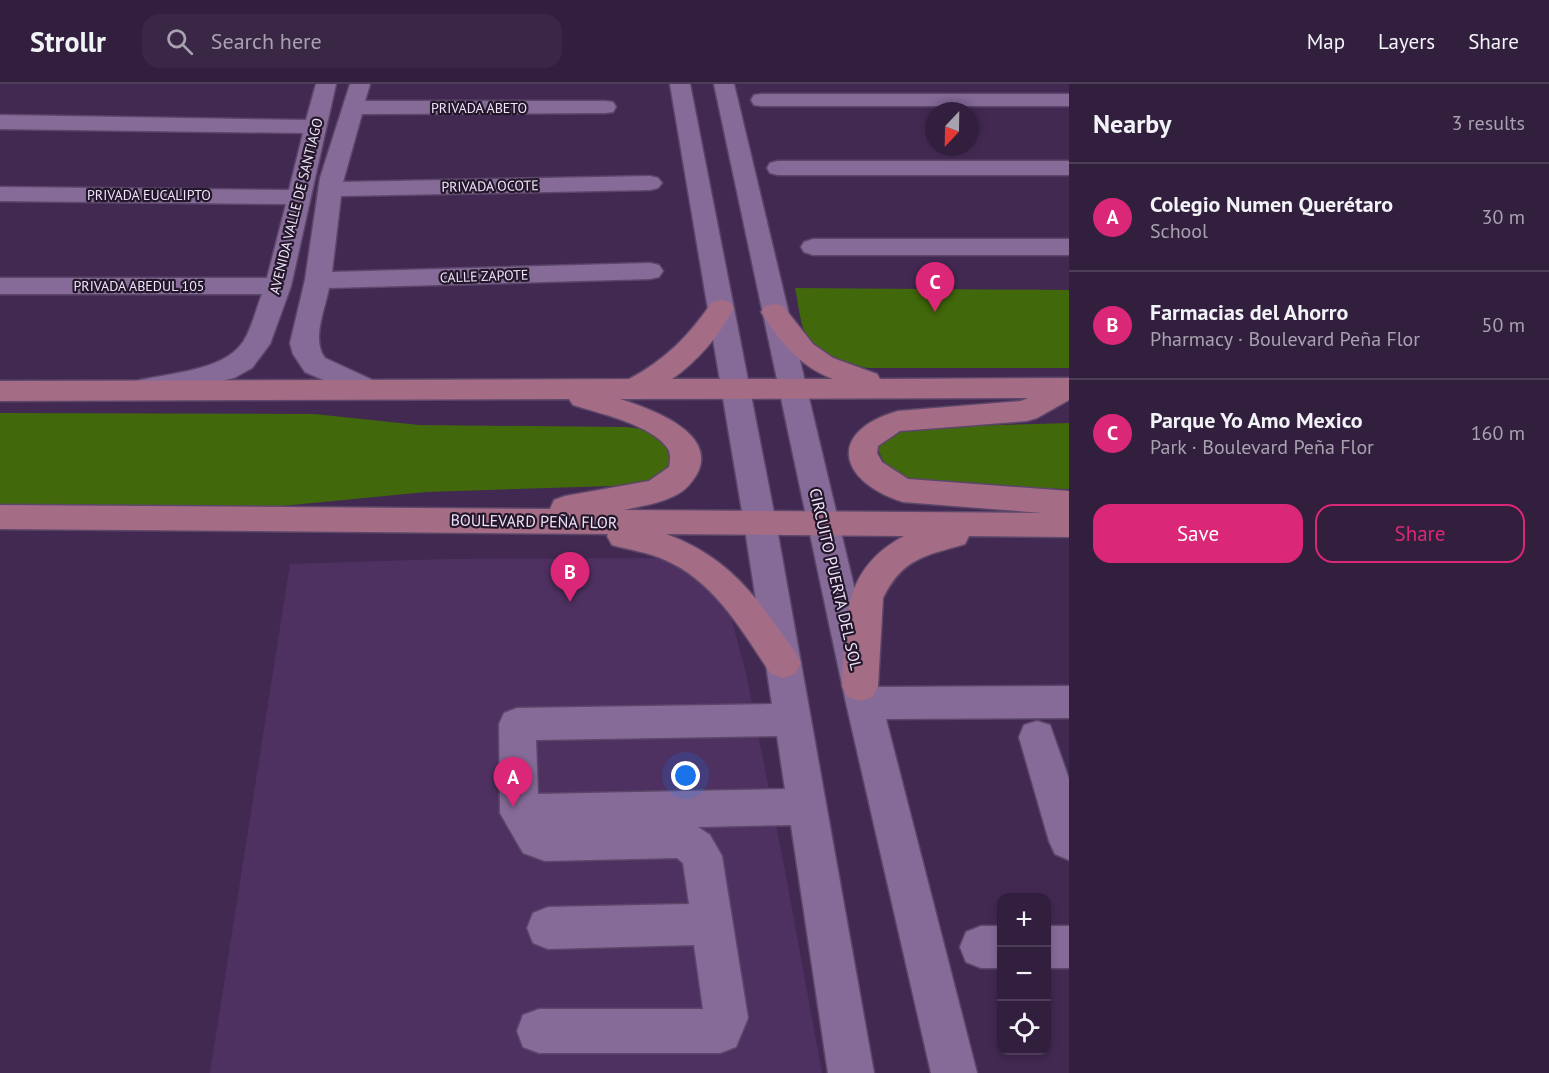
<!DOCTYPE html>
<meta charset="utf-8">
<style>
:root{--surface:#321f3e;--page:#3a2745;--text:#f1f3f6;--muted:#a8a2b0;--line:#4d3d58;--accent:#db2777}
body{margin:0;font-family:"PT Sans",sans-serif;background:var(--page);color:var(--text)}
.controls{position:absolute;right:18px;bottom:18px;display:grid;overflow:hidden;border-radius:12px;box-shadow:0 3px 9px #0003}
.controls button{width:54px;height:54px;display:grid;place-items:center;padding:0;border:0;border-bottom:2px solid var(--line);background:var(--surface);color:var(--text);font:30px sans-serif}
.compass{position:absolute;left:925px;top:18px;width:54px;height:54px;border-radius:50%;background:var(--surface);box-shadow:0 3px 9px #0003;rotate:202deg}
.you{position:absolute;left:686px;top:692px;width:21px;height:21px;margin:-15px;border:4px solid #fff;border-radius:50%;background:#1a73e8;box-shadow:0 0 0 9px #1a73e833}
.badge{display:grid;place-items:center;width:39px;height:39px;border-radius:50%;background:var(--accent);color:#fff;font-size:20px;font-weight:700}
.pin{position:absolute;translate:-50% -50px;filter:drop-shadow(0 2px 3px #0008)}
.pin::after{content:'';position:absolute;top:32px;width:21px;height:18px;background:inherit;clip-path:polygon(0 0,100% 0,50% 100%)}
.list{margin:0;padding:0;list-style:none}
h2{display:flex;justify-content:space-between;align-items:center;height:78px;margin:0;padding:0 24px;font-size:26px}
h2 small{font-size:20px;font-weight:400;color:var(--muted)}
.list li{display:grid;grid-template-columns:39px 1fr auto;gap:18px;align-items:center;box-sizing:border-box;height:108px;padding:0 24px;border-top:2px solid var(--line)}
.list b{display:block;font-size:22px;white-space:nowrap}
.list p{margin:0;font-size:20px;white-space:nowrap;color:var(--muted)}
.list em{font-size:20px;font-style:normal;color:var(--muted)}
.actions{display:flex;gap:12px;padding:18px 24px}
.actions a{flex:1;padding:14px 0;border:2px solid var(--accent);border-radius:18px;text-align:center;font-size:21px;color:var(--accent)}
.actions .main{background:var(--accent);color:#fff}
.icon{flex:none;width:33px;height:33px;fill:none;stroke:currentColor;stroke-width:2;stroke-linecap:round;stroke-linejoin:round}
.map{position:relative;flex:none;width:1069px;height:989px;overflow:hidden}
header{display:flex;align-items:center;gap:36px;box-sizing:border-box;height:84px;padding:0 30px;background:var(--surface);border-bottom:2px solid var(--line)}
header strong{font-size:28px}
nav{display:flex;gap:33px;margin-inline-start:auto;font-size:21px}
.search{width:420px;height:54px;background:var(--page);display:flex;align-items:center;gap:15px;box-sizing:border-box;padding:0 21px;border-radius:18px;color:var(--muted);font-size:22px}
main{display:flex}
aside{flex:1;background:var(--surface)}
.map>svg:first-child{display:block}
.built{fill:#4e3161}
.green{fill:#41680b}
.lines{fill:none;stroke-linecap:round;stroke-linejoin:round}
.minor-casing{stroke:#5c476a;stroke-width:3}
.major-casing{stroke:#5c476a;stroke-width:3}
.minor{fill:#866b99;fill-rule:evenodd}
.major{fill:#a56c85;fill-rule:evenodd}
.labels{text-anchor:middle;dominant-baseline:central;stroke-width:4.5;stroke-linejoin:round;paint-order:stroke}
.far-street-label{font-size:14px;fill:#f1e2fc;stroke:#23182a}
.street-label{font-size:16px;fill:#f1e2fc;stroke:#23182a}
</style>
<header>
<strong>Strollr</strong>
<div class="search"><svg class="icon" aria-label="search" viewBox="0 0 24 24"><circle cx="10" cy="10" r="6"/><path d="M15 15l6 6"/></svg>Search here</div>
<nav><a>Map</a><a>Layers</a><a>Share</a></nav>
</header>
<main>
<div class="map">
<svg width="1069" height="989" viewBox="0 0 1069 989">
<rect width="100%" height="100%" fill="#422952"/>
<path class="built" d="M715,474L746,589L785,787L822,989H210L290,480L449,475Z"/>
<g class="green">
<path d="M795,204L1069,206V284H868C847,280 818,270 806,250C800,241 798,216 795,204Z"/>
<path d="M0,329L314,330L419,341L626,343C652,345 661,349 672,374L665,390L643,401L426,408L261,424L0,423Z"/>
<path d="M1069,339V405L926,402C904,397 885,387 878,365L880,357L899,344Z"/>
</g>
<g class="lines">
<defs>
<g id="minor">
<path d="M316,0H336L291,202L270,260L252,284L234,294L142,315L132,312L128,305L132,298C165,289 223,288 243,258C252,244 256,225 262,210H0V194H267L286,120L0,117V103L289,106L303,49L0,45V31L306,36Z"/>
<path d="M350,0H370L365,17H605L613,18L616,23L613,28L605,29L362,30L343,98L650,92L658,94L662,99L658,104L650,106L341,112L332,188L650,179L659,181L663,187L659,193L650,195L329,204C325,225 311,256 325,274L377,298L381,305L377,312L367,315L305,288L293,270L290,259L305,196L320,94Z"/>
<path d="M670,0H690L776,439L874,989H828L791,741L698,743L710,751L722,772L748,934L736,963L720,969H539L523,963L517,947L523,931L539,925H703L694,861L548,865L533,859L527,844L533,829L548,823L689,820L683,779L677,774L545,777L523,769L500,729L499,640L504,629L517,624L772,620L744,439ZM777,652L785,705L538,710L536,656Z"/>
<path d="M714,0H734L878,603L1069,602V634L886,635L977,989H931L846,619Z"/>
<path d="M762,10H1069V22H762L754,21L751,16L754,11Z"/>
<path d="M778,77H1069V91H778L770,89L767,84L770,79Z"/>
<path d="M813,155H1069V171H813L804,168L801,163L804,158Z"/>
<path d="M1037,637L1050,641L1069,695V776L1055,770L1049,757L1019,653L1024,641Z"/>
<path d="M981,842H1002V884H981L966,878L960,863L966,848Z"/>
<rect x="1046" y="842" width="23" height="42"/>
</g>
<path id="major" d="M721,216L730,218L734,224C718,253 699,276 672,295H833C799,282 780,258 761,228L765,222L774,220L783,222L813,260L833,274L877,290L880,295L1069,294V316L1037,334L1027,337L900,347L878,362L877,369L882,378L908,395L1069,407V453L969,452L965,460C926,472 903,473 883,514L878,602L873,613L860,617L847,613L842,602C847,538 839,487 904,452L666,450C731,474 757,514 795,568L801,579L795,590L783,594L771,590C742,547 714,497 665,476C648,468 629,466 612,461L607,452L608,450L0,445V421L550,425L554,416L565,412L649,397L669,383C670,378 671,370 668,365C653,341 598,329 573,321L569,315L0,317V297L629,295C665,276 689,252 712,218ZM1028,314L1021,317L898,327C825,348 839,398 903,418L1043,429L624,426C642,422 662,419 678,410C687,405 692,398 697,390C719,348 648,324 620,315Z"/>
</defs>
<use href="#minor" class="minor-casing"/>
<use href="#major" class="major-casing"/>
<use href="#minor" class="minor"/>
<use href="#major" class="major"/>
</g>
<g class="labels">
<g class="far-street-label">
<text x="479" y="24">PRIVADA ABETO</text>
<text transform="translate(490 102) rotate(-1)">PRIVADA OCOTE</text>
<text x="149" y="111">PRIVADA EUCALIPTO</text>
<text transform="translate(296 122) rotate(-76)">AVENIDA VALLE DE SANTIAGO</text>
<text transform="translate(484 192) rotate(-2)">CALLE ZAPOTE</text>
<text x="139" y="202">PRIVADA ABEDUL 105</text>
</g>
<g class="street-label">
<text transform="translate(534 437) rotate(1)">BOULEVARD PEÑA FLOR</text>
<text transform="translate(836 495) rotate(77)">CIRCUITO PUERTA DEL SOL</text>
</g>
</g>
</svg>
<div class="controls">
<button>+</button>
<button>−</button>
<button><svg class="icon" aria-label="locate" viewBox="0 0 24 24"><circle cx="12" cy="12" r="6"/><path d="M12 2v4M12 18v4M2 12h4M18 12h4"/></svg></button>
</div>
<svg class="compass" viewBox="-18 -18 36 36"><path d="M0-13l5 13h-10z" fill="#e53935"/><path d="M0 13l5-13h-10z" fill="#a8a2b0"/></svg>
<div class="you"></div>
<div class="pin badge" style="left:513px;top:723px">A</div>
<div class="pin badge" style="left:570px;top:518px">B</div>
<div class="pin badge" style="left:935px;top:228px">C</div>
</div>
<aside>
<h2>Nearby<small>3 results</small></h2>
<ul class="list">
<li><span class="badge">A</span><div><b>Colegio Numen Querétaro</b><p>School</p></div><em>30 m</em></li>
<li><span class="badge">B</span><div><b>Farmacias del Ahorro</b><p>Pharmacy · Boulevard Peña Flor</p></div><em>50 m</em></li>
<li><span class="badge">C</span><div><b>Parque Yo Amo Mexico</b><p>Park · Boulevard Peña Flor</p></div><em>160 m</em></li>
</ul>
<div class="actions"><a class="main">Save</a><a>Share</a></div>
</aside>
</main>
